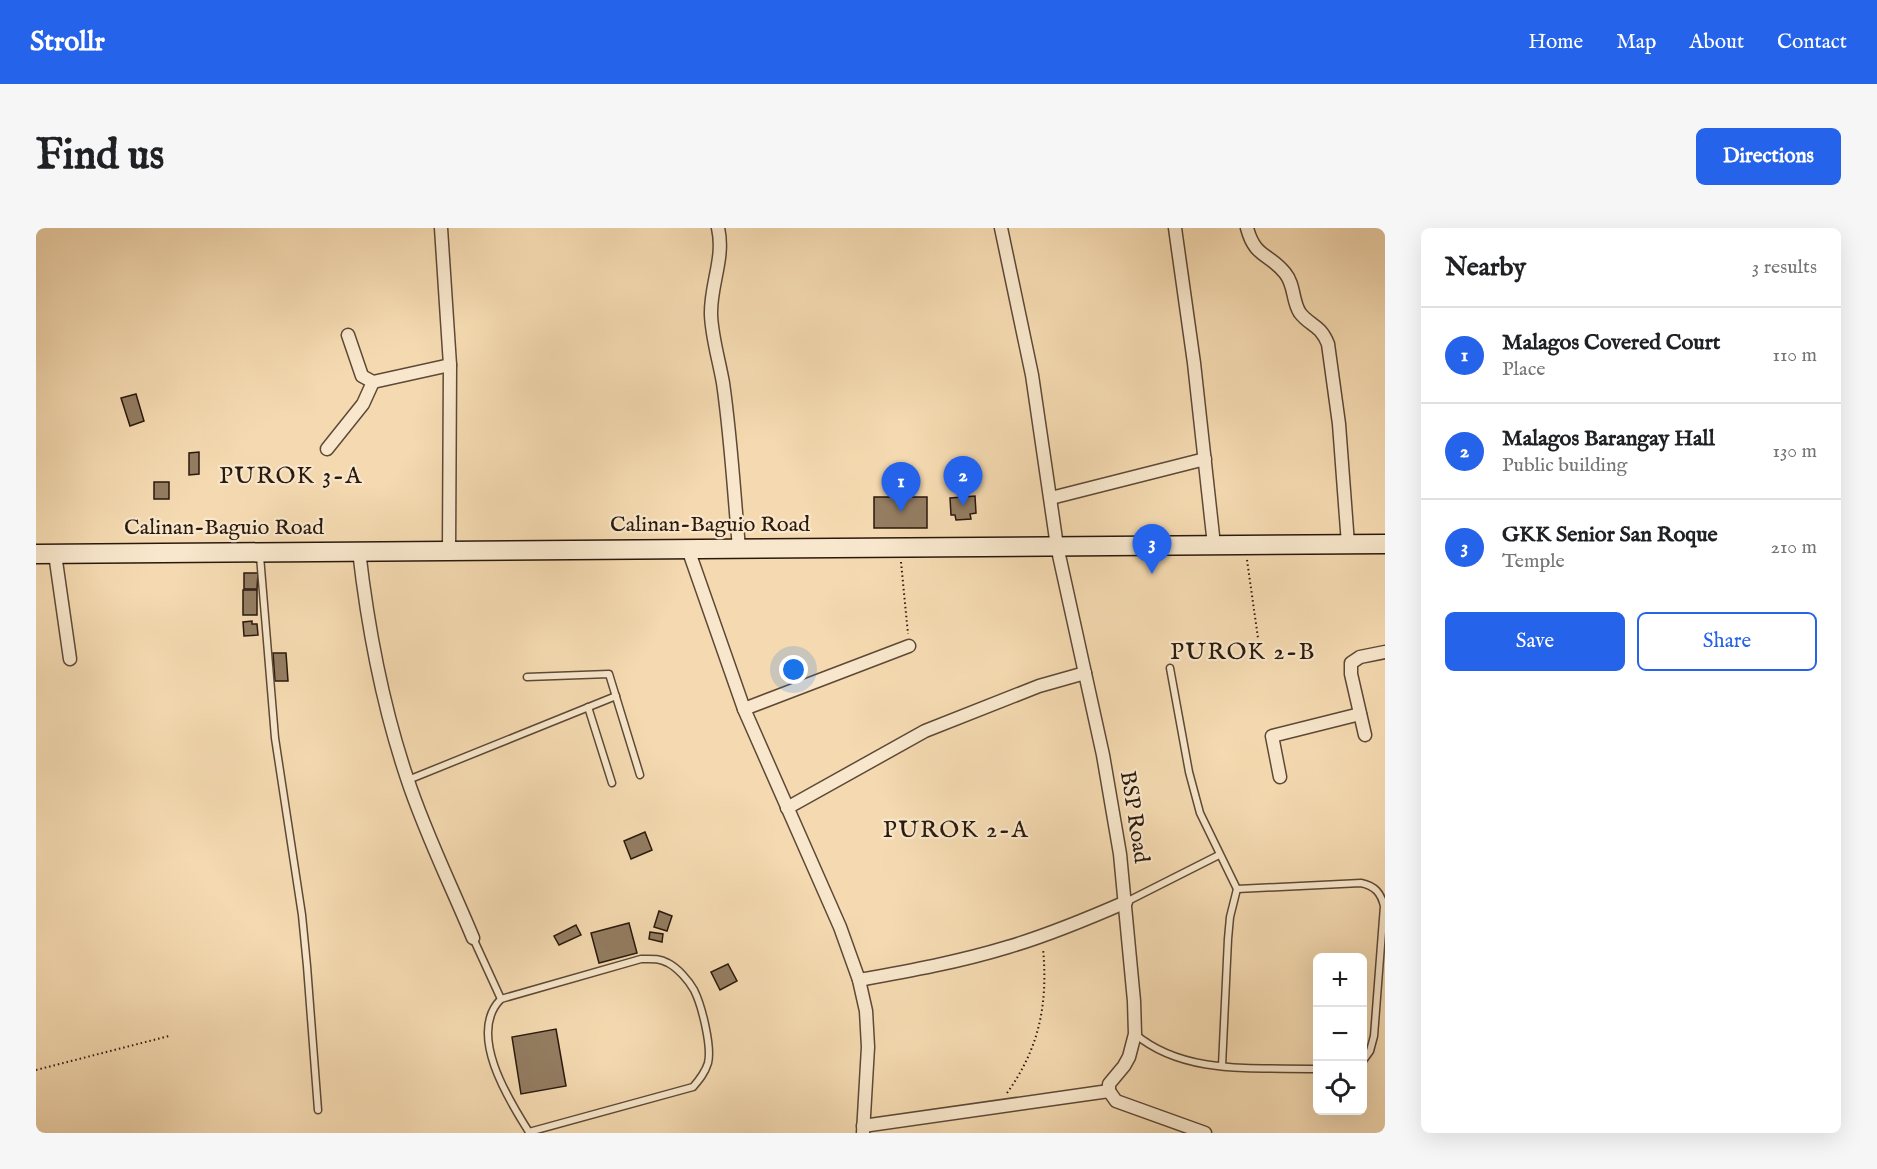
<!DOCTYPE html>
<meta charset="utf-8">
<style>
:root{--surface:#fff;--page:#f6f6f6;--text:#202124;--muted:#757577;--line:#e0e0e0;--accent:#2563eb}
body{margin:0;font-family:"IM FELL English",serif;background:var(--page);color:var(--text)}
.controls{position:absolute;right:18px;bottom:18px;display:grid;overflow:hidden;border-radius:9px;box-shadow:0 6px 24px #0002}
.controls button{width:54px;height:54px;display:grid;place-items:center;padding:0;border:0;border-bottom:2px solid var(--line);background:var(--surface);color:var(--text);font:30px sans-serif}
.you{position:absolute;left:758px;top:442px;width:21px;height:21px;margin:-15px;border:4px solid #fff;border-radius:50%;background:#1a73e8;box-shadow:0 0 0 9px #1a73e833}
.badge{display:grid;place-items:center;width:39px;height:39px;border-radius:50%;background:var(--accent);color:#fff;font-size:20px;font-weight:700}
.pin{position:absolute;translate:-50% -50px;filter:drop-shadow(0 2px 3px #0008)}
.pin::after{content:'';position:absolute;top:32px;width:21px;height:18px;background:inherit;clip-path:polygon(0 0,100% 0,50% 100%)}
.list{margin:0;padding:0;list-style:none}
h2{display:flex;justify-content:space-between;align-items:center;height:78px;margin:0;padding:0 24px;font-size:26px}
h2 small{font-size:20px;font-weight:400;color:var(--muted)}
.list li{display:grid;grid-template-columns:39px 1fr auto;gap:18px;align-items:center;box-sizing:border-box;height:96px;padding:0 24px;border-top:2px solid var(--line)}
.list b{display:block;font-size:22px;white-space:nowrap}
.list p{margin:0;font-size:20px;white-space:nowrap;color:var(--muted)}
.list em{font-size:20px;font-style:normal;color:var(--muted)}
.actions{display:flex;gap:12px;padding:18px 24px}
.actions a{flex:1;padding:14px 0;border:2px solid var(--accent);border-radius:9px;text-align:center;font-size:21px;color:var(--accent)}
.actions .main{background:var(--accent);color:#fff}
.icon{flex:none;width:33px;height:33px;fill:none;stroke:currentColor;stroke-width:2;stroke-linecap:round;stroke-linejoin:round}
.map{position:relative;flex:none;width:1349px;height:905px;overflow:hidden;border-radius:9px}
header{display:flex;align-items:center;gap:36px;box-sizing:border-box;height:84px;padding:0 30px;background:var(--accent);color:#fff}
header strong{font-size:28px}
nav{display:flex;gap:33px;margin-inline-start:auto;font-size:21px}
.intro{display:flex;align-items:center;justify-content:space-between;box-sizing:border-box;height:144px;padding:0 36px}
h1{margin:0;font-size:42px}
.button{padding:15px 27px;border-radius:9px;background:var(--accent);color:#fff;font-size:21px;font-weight:700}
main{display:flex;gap:36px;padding:0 36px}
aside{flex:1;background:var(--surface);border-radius:9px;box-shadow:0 6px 24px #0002}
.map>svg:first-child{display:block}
.building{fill:#947d62;stroke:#2a190d;stroke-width:1.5}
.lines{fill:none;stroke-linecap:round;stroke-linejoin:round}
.lane-casing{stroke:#5d4936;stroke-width:9}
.street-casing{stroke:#5d4936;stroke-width:15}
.secondary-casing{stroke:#2a190d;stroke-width:21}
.path{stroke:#2a190d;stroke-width:2;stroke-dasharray:1.5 3;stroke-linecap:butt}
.lane{stroke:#f8e7cc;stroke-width:6}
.street{stroke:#f8e7cc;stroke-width:12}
.secondary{stroke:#f8e7cc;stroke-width:18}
.labels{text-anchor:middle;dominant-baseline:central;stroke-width:4.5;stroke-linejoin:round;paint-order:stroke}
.street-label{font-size:22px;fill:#2a190d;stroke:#f8e7cc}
.neighbourhood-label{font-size:24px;letter-spacing:1.5px;fill:#2a190d;stroke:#f8e7cc}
</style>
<header>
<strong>Strollr</strong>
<nav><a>Home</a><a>Map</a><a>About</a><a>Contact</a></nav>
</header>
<div class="intro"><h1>Find us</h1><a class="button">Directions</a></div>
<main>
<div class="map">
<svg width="1349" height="905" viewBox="0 0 1349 905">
<rect width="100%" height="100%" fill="#f5dab1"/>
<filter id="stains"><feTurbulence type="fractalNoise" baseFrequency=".00333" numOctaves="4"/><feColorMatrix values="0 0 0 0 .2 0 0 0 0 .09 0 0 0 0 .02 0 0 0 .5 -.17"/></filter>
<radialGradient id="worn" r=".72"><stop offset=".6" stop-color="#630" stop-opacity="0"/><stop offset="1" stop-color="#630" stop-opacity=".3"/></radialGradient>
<g class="building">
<path d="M100,166L108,193L94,198L85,170Z"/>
<path d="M163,224V246L153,247V225Z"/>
<rect x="118" y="254" width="15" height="17"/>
<path d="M939,268L940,285L934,286L935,291L920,292L919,287H915L914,270Z"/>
<rect x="838" y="269" width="53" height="31"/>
<path d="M208,345H222L221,361H208Z"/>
<rect x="207" y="362" width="14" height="25"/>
<path d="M216,393V396H221L222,407L208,408L207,394Z"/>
<path d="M237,425H250L252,453H239Z"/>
<path d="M609,604L616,622L595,631L588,613Z"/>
<path d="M623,683L636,688L631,703L618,699Z"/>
<path d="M593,695L601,725L563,735L555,705Z"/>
<path d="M540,697L545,707L523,717L518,708Z"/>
<path d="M614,704L627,706L626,714L613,711Z"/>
<path d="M692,736L701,753L684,762L675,744Z"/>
<path d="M520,801L530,858L485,866L476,809Z"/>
</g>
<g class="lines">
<defs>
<g id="lane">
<path d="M224,328L239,510L266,687L271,738L282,882"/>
<path d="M1134,440L1153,544L1164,585L1201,661L1194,689L1192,711L1186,838"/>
<path d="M491,449L573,446L604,547"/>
<path d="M552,479L576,555"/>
<path d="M372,552L580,468"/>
<path d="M1201,661L1325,655C1339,658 1345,665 1348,678L1338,808L1334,823L1326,834"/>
<path d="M1090,674L1183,627"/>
<path d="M437,710L465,771"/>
<path d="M605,731C615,731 623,730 632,735C642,740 653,753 658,762C666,778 676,819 672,835C669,845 663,852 657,859L493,904C472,871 431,805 465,771Z"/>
<path d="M1099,806C1149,848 1220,839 1282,841"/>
</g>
<g id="street">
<path d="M405,0L414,137L413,323"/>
<path d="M682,0C689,30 674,57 675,87C676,110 683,132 687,155C695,210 698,265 703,320"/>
<path d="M965,0L996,147L1021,318L1067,527L1084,626L1098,773L1099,806L1093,829L1088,838L1073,856V863"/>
<path d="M1139,0L1158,135L1178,317"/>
<path d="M1211,0C1219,30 1233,25 1249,45C1259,57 1256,73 1264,85C1274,98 1284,96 1292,116L1303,196L1312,316"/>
<path d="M312,107L326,148L337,154L414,137"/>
<path d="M291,221L327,176L337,154"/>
<path d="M1015,270L1169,231"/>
<path d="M652,321L708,481L804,699L823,752L830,783L832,819L827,905"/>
<path d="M323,323C332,401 346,476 371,550C389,605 415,657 437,710"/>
<path d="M19,326L34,431"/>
<path d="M708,481L873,418"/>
<path d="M1329,507L1315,446V435L1324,429L1349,424"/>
<path d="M1244,549L1236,508L1324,486"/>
<path d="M751,580L889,503L1003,458L1049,445"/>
<path d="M823,752C873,743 923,734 972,719C1013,707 1051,691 1090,674"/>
<path d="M1073,863L1080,873L1169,905"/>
<path d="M827,898L1073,863"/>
</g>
<path id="secondary" d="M0,326L1349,316"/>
</defs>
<use href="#lane" class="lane-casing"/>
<use href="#street" class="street-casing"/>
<use href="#secondary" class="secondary-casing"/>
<g class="path">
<path d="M1211,332L1222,410"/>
<path d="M865,334L872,406"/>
<path d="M0,842L133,808"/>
<path d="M971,865C1004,819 1012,775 1007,720"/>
</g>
<use href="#lane" class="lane"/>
<use href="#street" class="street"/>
<use href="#secondary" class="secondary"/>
</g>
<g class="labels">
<g class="street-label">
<text x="674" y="297">Calinan-Baguio Road</text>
<text x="188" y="300">Calinan-Baguio Road</text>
<text transform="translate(1098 589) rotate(81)">BSP Road</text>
</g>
<g class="neighbourhood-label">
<text x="255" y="248">PUROK 3-A</text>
<text x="1207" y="424">PUROK 2-B</text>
<text x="920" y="602">PUROK 2-A</text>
</g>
</g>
<rect width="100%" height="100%" filter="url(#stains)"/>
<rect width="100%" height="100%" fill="url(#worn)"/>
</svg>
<div class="controls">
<button>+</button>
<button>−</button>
<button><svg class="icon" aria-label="locate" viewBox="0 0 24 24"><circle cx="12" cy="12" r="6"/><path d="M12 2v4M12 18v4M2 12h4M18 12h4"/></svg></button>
</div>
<div class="you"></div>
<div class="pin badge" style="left:865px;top:284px">1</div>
<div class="pin badge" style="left:927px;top:278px">2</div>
<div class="pin badge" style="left:1116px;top:346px">3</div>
</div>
<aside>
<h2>Nearby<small>3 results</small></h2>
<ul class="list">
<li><span class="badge">1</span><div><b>Malagos Covered Court</b><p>Place</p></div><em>110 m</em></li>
<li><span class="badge">2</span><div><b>Malagos Barangay Hall</b><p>Public building</p></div><em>130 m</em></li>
<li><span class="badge">3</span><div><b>GKK Senior San Roque</b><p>Temple</p></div><em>210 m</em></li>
</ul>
<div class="actions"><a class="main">Save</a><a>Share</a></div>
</aside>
</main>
